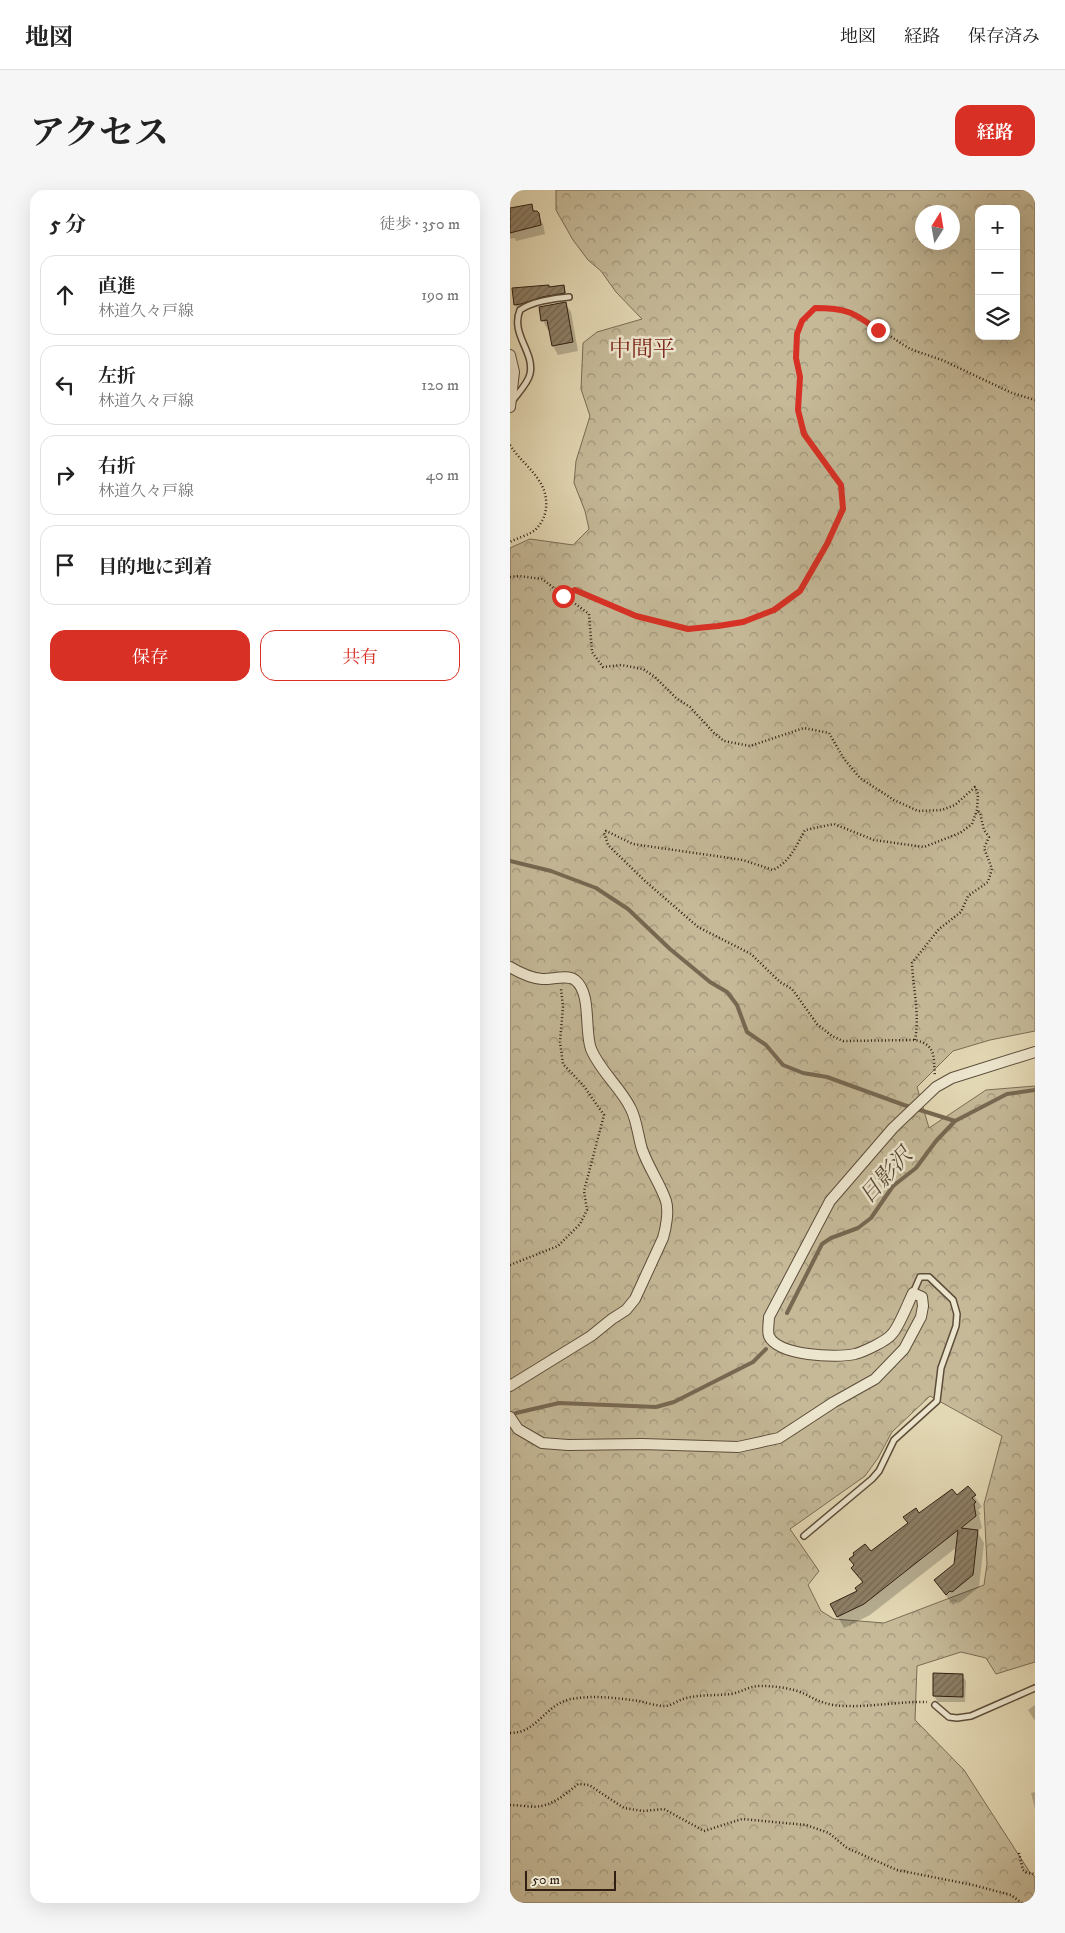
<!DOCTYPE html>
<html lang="ja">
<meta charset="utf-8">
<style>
:root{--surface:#fff;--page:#f6f6f6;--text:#222;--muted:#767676;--line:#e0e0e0;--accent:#d93025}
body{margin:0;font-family:"IM FELL DW Pica","Noto Serif JP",serif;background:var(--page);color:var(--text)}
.controls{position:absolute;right:15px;top:15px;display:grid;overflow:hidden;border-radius:10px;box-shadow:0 5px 20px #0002}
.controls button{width:45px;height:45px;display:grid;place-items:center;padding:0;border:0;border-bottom:1px solid var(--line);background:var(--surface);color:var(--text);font:25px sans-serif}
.compass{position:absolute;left:405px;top:15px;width:45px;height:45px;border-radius:50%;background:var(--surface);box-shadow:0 5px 20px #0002;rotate:11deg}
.scale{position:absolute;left:15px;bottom:12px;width:91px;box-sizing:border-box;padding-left:5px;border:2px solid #301f12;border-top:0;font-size:14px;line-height:18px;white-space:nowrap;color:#301f12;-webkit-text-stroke:4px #ede6ce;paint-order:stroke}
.stop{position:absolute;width:15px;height:15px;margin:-11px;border:4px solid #d93025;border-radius:50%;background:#fff}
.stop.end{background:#d93025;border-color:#fff;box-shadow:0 1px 5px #0008}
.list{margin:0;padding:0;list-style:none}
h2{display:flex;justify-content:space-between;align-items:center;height:65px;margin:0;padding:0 20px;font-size:21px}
h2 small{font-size:16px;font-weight:400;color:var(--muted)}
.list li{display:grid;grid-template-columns:32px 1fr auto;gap:15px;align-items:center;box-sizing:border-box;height:80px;margin:0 10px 10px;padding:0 10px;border:1px solid var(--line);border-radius:15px}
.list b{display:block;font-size:19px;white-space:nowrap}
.list p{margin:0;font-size:16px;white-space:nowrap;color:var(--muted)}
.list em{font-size:16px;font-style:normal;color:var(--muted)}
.actions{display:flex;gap:10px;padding:15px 20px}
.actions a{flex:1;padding:11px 0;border:1px solid var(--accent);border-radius:15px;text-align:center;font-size:18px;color:var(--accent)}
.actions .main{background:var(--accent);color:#fff}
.icon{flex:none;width:28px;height:28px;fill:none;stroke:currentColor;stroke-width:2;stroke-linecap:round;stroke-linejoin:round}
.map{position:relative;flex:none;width:525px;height:1713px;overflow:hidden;border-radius:15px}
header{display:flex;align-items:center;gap:30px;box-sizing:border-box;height:70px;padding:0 25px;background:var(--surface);border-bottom:1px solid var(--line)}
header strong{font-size:24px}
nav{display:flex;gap:28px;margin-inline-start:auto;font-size:18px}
.intro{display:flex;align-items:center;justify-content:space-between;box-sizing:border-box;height:120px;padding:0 30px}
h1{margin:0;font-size:35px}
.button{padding:12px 22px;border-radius:15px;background:var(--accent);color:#fff;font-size:18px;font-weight:700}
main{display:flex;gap:30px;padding:0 30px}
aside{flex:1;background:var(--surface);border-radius:15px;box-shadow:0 5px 20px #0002}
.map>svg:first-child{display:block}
.forest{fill:url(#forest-crowns);stroke:#7a6c55;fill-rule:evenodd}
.shadow{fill:#0003}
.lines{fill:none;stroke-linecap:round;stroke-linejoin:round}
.stream{stroke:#776852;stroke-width:4}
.building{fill:url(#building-hatch);stroke:#301f12}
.service-casing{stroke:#5d4d3a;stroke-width:8}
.minor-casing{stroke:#5d4d3a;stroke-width:12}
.path{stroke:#301f12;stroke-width:2.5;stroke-dasharray:1 2.5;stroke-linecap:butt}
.service{stroke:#ede6ce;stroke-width:5}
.minor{stroke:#ede6ce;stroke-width:10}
.route{stroke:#d93025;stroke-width:6}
.labels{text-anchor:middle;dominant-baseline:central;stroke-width:5;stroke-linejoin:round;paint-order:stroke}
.neighbourhood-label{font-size:22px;fill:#7a1f14;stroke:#ede6ce}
.water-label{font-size:22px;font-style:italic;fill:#594a37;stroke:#ede6ce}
</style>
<header>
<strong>地図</strong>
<nav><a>地図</a><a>経路</a><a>保存済み</a></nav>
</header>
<div class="intro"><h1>アクセス</h1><a class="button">経路</a></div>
<main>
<aside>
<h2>5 分<small>徒歩 · 350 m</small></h2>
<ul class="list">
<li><svg class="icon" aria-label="ahead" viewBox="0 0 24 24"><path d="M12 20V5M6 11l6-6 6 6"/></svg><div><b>直進</b><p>林道久々戸線</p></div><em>190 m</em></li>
<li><svg class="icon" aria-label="left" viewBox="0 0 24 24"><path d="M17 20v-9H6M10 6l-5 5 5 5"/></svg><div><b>左折</b><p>林道久々戸線</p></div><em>120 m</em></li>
<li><svg class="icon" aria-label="right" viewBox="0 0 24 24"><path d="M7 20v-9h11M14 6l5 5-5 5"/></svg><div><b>右折</b><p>林道久々戸線</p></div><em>40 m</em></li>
<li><svg class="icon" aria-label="arrive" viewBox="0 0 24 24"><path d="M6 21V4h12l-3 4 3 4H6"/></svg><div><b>目的地に到着</b></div></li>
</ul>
<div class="actions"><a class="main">保存</a><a>共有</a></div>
</aside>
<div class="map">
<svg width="525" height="1713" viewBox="0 0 525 1713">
<defs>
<pattern id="forest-crowns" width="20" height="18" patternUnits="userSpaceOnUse" patternTransform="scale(1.25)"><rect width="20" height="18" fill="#c5b998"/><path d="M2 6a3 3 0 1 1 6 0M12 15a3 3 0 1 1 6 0" fill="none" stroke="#a0967b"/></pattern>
<pattern id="building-hatch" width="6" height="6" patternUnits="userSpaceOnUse" patternTransform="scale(1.25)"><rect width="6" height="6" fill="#8d7f66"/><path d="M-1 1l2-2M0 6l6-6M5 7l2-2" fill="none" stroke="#746753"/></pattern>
</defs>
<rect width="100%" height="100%" fill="#e3d8b4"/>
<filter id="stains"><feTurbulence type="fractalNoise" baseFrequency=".004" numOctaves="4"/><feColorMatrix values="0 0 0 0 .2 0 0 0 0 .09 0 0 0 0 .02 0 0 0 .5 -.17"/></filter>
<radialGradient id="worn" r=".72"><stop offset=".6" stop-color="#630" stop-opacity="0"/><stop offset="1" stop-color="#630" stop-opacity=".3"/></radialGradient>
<path class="forest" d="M46,0H525V841L480,850L443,861L407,897L419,938L476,900L525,896V1472L486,1484L476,1468L451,1462L407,1476L405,1530L454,1580L519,1681L525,1687V1713H0V358L20,349L63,355L79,339L75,321L64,293L66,271L80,226L71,199L73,153L87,142L132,129L106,102L91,81L78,70L63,50L46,20ZM469,19H506V146H469ZM412,22H442V52H412ZM420,1206L492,1246L474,1314L477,1374L474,1395L374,1433L324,1429L311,1421L298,1395L309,1381L280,1339L355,1286L368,1268L382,1242Z"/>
<g class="shadow">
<path d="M21,15L33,34L35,44L6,51L5,48L0,49V18Z"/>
<path d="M54,96L58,108L35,112L8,120L5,114Z"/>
<path d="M55,113L61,122L68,161L48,165L43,156L40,139L38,140L33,131Z"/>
<path d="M458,1297L472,1317L468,1320L471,1324L469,1325L472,1338L467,1341L474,1353L469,1397L449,1413L448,1411L443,1415L425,1391L445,1374L447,1357L360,1425L334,1438L328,1427L349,1402L353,1394L343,1378L398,1334L395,1328L409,1324L446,1307Z"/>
<path d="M425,1484L452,1485L456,1491L455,1512H428L424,1506Z"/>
<path d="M525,1515V1531L518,1520Z"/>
<path d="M525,1602V1619L521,1603Z"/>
</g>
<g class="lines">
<g class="stream">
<path d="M0,671L41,681L86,698L118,719L160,759L200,792L217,802L227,815L237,842L256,855L273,875L293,883L317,887L394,915L445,931"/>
<path d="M277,1123L312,1054L321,1048L348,1038L361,1028L383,996L406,978L426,951L445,931L497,904L525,900"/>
<path d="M6,1223L49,1213L146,1217L164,1212L243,1172L256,1159"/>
</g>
</g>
<g class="building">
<path d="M22,14L23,21H27L29,23L31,35L0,43V18Z"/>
<path d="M39,95V97L54,95L55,103L32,107L11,114L4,115L2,98Z"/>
<path d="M56,112L63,152L42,156L37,130L31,131L29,117Z"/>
<path d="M458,1296L466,1305L462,1308L466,1312L464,1314L466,1326L451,1338L468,1340L463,1385L442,1402L440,1401L436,1405L424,1390L444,1374L448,1340L354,1414L327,1427L320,1414L347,1401L345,1398L353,1392L341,1378L344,1375L339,1369L344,1365L343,1363L355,1354L361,1361L398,1333L393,1327L406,1318L409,1323L442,1299L447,1305Z"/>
<path d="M423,1483L453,1484V1507L423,1506Z"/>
</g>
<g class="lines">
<defs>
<g id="service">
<path d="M3,210C9,202 18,193 20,184C25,162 0,144 10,120C21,112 44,108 59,107"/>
<path d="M294,1346L362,1289L369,1281L384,1250L427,1211L431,1178L446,1136L447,1124L443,1110L419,1087H410L403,1103"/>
<path d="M425,1515L439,1527L447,1528L461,1526L525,1498"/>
</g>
<g id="minor">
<path d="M0,165L4,182L0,217"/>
<path d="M0,777C10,783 20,788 32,789C41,790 57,784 65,790C82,803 74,840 81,859C90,881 111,898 121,919C127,931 128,946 132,959C138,977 150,993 156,1011C159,1021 156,1038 153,1048L125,1109L116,1120L102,1129L81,1146L0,1196"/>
<path d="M0,1227L8,1239L32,1253L58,1255L132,1254L228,1257L269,1248L324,1212L365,1189L394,1159L411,1127L413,1116L412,1107L403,1103C398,1113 389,1137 382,1144C377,1151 353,1162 345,1164C326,1168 268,1166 259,1146C257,1141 259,1133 259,1127L320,1011L383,938L426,897L442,888L525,862"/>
</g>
</defs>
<use href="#service" class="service-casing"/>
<use href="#minor" class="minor-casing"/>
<g class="path">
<path d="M0,255C8,268 20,277 28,289C39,304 40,326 25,340C19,345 7,348 0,352"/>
<path d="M0,387L9,386L32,389L79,424L82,462L93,477L111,475L133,479L145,487L166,508L180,517L204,543L214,551L240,556L294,538L319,543L334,569L350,588L384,610L408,621L432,620L445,615L465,597L468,604L467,620L462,634L450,643L414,657L364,650L324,634L295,640C286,656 280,672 263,680L233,670L123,654L96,641L94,643L98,655L135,691L188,737L241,764L270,792L282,799L307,834L322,846L333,851L405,850C427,855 423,867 425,886"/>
<path d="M53,406L65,400L126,427L178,439L209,436L233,432L263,421L290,401L317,355L333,319L331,295L294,244L288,219L290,187L287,168V144L292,131L305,118H323L346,124L400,159L432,170L502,203L525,210"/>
<path d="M405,850C410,824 403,799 402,773L429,739L451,722L458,706L478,692L482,679L474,658L479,647L474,640L470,623L467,620"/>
<path d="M0,1075L48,1056L70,1034L77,1020L74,1001L94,925L73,895L53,874L50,852L53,817L51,799"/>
<path d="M0,1543C28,1543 35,1514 61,1509C83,1505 107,1508 129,1511C137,1513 147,1516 155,1516C161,1516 167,1511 173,1509C189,1504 205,1506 221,1504C232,1502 239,1496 250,1496C265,1496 282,1498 295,1504C304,1509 312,1513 323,1515C355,1519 385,1511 417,1512"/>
<path d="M0,1615C10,1615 23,1618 31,1616C46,1613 57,1603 68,1594L79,1595L114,1618L133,1621L154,1619L194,1641L232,1629L296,1635L319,1643L337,1658L387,1680L463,1695L501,1705L512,1713"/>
<path d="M509,1663L513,1680L517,1683L525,1684"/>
</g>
<use href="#service" class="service"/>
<use href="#minor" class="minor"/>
</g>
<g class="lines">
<path class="route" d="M53,406L65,400L126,426L178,439L208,436L233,432L264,420L290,401L317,354L333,319L331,295L294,244L288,220L290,187L286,168L287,144L292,131L305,118C336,118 343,122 368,140"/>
</g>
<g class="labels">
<g class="neighbourhood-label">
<text x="132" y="159">中間平</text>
</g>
<g class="water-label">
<text transform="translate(376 986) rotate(-48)">日影沢</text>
</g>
</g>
<rect width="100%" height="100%" filter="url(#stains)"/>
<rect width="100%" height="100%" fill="url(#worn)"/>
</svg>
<div class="controls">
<button>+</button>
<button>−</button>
<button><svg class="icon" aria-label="layers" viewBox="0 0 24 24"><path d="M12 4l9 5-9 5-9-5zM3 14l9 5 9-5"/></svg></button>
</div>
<svg class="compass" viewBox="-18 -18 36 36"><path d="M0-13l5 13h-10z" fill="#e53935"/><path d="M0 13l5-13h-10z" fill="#767676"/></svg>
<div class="scale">50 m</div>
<div class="stop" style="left:53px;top:406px"></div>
<div class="stop end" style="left:368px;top:140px"></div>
</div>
</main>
